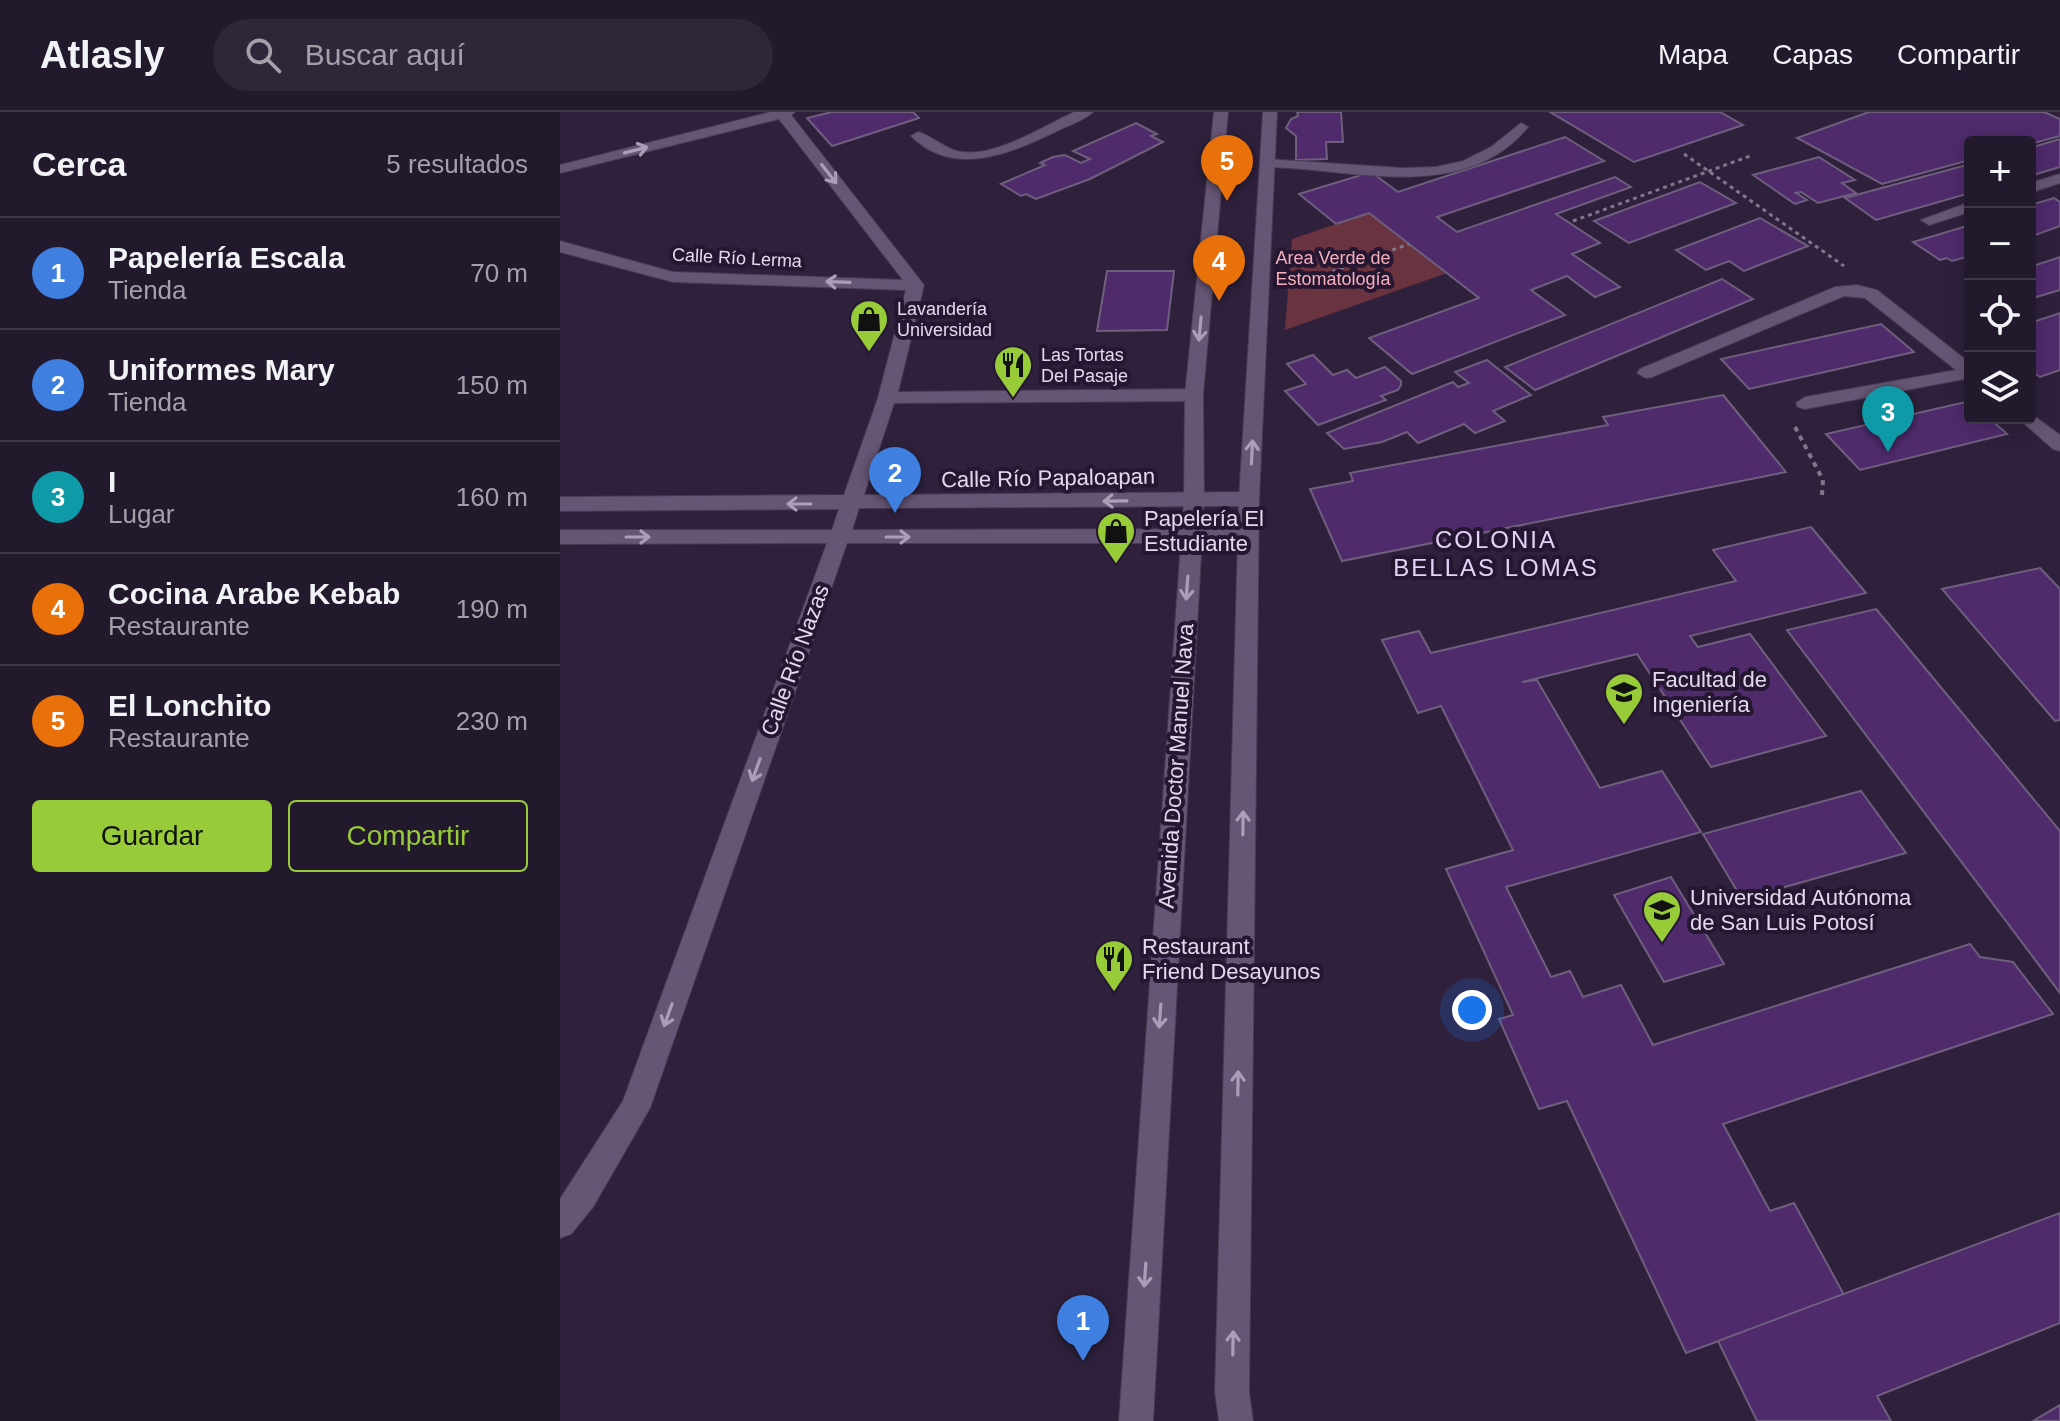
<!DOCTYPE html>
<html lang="es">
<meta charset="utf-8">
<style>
:root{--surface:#23192d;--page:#2f2639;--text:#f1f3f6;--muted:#a3a0aa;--line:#403849;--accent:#98cb38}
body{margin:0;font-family:Arial,sans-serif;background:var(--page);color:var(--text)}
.controls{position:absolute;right:24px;top:24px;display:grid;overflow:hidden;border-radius:8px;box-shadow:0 4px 20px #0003}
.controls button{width:72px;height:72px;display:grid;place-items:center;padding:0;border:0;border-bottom:2px solid var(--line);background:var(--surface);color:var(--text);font:40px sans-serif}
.you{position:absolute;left:912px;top:898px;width:28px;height:28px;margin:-20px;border:6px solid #fff;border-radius:50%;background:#1a73e8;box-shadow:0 0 0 12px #1a73e833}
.badge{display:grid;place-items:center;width:52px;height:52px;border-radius:50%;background:var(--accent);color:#fff;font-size:26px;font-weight:700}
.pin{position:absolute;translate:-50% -66px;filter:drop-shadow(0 2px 4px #0008)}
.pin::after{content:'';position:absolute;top:42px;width:28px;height:24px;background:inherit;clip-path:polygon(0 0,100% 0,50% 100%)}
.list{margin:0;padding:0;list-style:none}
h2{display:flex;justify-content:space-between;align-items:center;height:104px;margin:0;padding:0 32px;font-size:34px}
h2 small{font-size:26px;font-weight:400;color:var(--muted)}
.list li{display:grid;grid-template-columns:52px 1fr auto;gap:24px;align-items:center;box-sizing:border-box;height:112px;padding:0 32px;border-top:2px solid var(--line)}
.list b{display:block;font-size:30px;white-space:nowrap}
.list p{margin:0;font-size:26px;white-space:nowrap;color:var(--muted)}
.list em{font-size:26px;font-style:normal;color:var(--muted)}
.actions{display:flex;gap:16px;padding:24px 32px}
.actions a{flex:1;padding:18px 0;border:2px solid var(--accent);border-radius:8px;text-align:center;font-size:28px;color:var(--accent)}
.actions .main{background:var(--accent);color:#111}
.icon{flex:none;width:44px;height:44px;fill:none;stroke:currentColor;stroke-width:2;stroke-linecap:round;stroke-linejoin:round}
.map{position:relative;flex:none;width:1500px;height:1309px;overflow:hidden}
header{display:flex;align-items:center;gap:48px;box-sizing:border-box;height:112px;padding:0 40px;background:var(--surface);border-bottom:2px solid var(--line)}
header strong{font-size:38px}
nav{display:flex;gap:44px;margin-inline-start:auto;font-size:28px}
.search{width:560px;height:72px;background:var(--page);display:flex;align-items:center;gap:20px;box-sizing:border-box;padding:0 28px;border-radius:44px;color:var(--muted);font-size:30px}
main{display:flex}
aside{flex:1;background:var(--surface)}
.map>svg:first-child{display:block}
.green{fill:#69333f}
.building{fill:#4f2b6c;stroke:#6e5f7e;stroke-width:2}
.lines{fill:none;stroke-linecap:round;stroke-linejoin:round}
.lane-casing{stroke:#483b52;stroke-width:2}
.street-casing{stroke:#483b52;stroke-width:2}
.secondary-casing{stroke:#483b52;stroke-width:2}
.path-far1{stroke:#82768d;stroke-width:3;stroke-dasharray:4 4;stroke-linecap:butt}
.path{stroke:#82768d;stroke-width:4;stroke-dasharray:5 5;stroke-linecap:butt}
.lane{fill:#665675;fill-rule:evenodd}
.street{fill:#665675;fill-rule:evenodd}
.secondary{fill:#665675;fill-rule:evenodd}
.oneway{stroke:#aa9fb6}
.labels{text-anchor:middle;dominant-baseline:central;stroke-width:8;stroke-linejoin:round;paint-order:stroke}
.far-street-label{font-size:18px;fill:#e2daec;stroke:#251731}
.far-park-label{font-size:18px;fill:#f7afbc;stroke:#251731}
.far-poi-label{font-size:18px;fill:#e2daec;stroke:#251731;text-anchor:start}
.street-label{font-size:22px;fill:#e2daec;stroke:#251731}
.poi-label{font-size:22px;fill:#e2daec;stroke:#251731;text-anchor:start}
.neighbourhood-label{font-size:24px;letter-spacing:2px;fill:#e4d2f6;stroke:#251731}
</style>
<header>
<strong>Atlasly</strong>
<div class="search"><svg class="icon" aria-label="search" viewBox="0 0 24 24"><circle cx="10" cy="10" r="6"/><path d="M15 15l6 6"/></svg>Buscar aquí</div>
<nav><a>Mapa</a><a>Capas</a><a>Compartir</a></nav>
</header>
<main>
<aside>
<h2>Cerca<small>5 resultados</small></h2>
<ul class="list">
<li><span class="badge" style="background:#3f7fe0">1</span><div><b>Papelería Escala</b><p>Tienda</p></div><em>70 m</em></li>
<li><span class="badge" style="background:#3f7fe0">2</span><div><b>Uniformes Mary</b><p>Tienda</p></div><em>150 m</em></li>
<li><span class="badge" style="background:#0f9aa8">3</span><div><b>I</b><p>Lugar</p></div><em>160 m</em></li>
<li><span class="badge" style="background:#e8710a">4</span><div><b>Cocina Arabe Kebab</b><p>Restaurante</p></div><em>190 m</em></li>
<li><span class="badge" style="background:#e8710a">5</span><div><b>El Lonchito</b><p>Restaurante</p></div><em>230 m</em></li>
</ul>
<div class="actions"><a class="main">Guardar</a><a>Compartir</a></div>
</aside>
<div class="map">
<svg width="1500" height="1309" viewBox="0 0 1500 1309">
<rect width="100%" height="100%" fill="#2f213c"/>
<path class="green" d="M809,101L887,161L725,218L732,127Z"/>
<g class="building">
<path d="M272,0H353L359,6L272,34L247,6Z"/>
<path d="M737,0H781L783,30H766L767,47L736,48V24L726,16L731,7L738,4Z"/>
<path d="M990,0H1160L1183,13L1074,50Z"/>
<path d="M1309,0H1484L1500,7V24L1470,32L1410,30V48L1322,72L1237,26Z"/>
<path d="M576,11L597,22L591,24L603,30L530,67L476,87L466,82L461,84L441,72L485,53L480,51L493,45L505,43L521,51L530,47L513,39Z"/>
<path d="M1005,25L1044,49L877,105L897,120L1055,65L1071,75L996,102L1040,131L1012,142L1060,175L1035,185L1007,164L971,178L1005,203L852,262L809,226L919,186L809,101L776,112L739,82L811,60L838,80Z"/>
<path d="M1500,27V55L1470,64V36Z"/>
<path d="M1259,45L1295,68L1282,71L1296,81L1258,91L1241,80L1236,81L1247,88L1235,92L1193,63Z"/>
<path d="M1410,52V81L1316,108L1285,86Z"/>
<path d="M1140,70L1176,91L1069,131L1034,109Z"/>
<path d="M1494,86L1500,90V114L1470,125V93Z"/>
<path d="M1200,106L1248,134L1184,159L1169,149L1146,158L1116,138Z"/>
<path d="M1410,113V144L1392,149L1387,146L1380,148L1353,130Z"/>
<path d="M1500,145V178L1470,187V155Z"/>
<path d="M547,159H614L607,218L537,219Z"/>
<path d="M1162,167L1193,187L975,278L945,255Z"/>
<path d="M1500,201V258L1480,265L1470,258V211Z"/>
<path d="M1321,212L1354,240L1189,277L1161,247Z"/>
<path d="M753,243L773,263L787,258L796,266L825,255L841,269V273L838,278L821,284L826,288L758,313L725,279L746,272L727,252Z"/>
<path d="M927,248L971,283L933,299L945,309L915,321L904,312L858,331L847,320L822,330L784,337L767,321L893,270L898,275L909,271L895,260Z"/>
<path d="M1163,283L1226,360L782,449L750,377L793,369L790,361L1048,313L1043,305Z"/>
<path d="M1410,289V306H1429L1447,322L1300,358L1266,322Z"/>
<path d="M1251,415L1306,481L1130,524L1138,535L1190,522L1266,624L1151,655L1077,542L962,570L977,568L1040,676L1102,659L1141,720L946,775L991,865L1010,859L1023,885L1061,873L1093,933L1410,832L1420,845L1453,850L1493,902L1163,1012L1210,1099L1234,1091L1284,1183L1126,1241L1007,989L979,997L939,907L953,903L886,757L953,738L881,594L858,601L822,528L859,519L871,541L1176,469L1153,438Z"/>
<path d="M1480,456L1500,477V608L1495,609L1382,477Z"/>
<path d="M1316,497L1500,719V881L1227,518Z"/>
<path d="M1301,679L1346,741L1182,787L1143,722Z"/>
<path d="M1111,765L1164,852L1104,870L1054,783Z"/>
<path d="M1500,1101V1211L1317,1284L1331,1309H1197L1158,1229Z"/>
<path d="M1500,1293V1309H1473Z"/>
</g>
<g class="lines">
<defs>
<g id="lane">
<path d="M514,0H533C523,9 507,14 495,20C449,42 393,66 351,24L358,20C372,24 383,35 397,39C431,48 484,14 514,0Z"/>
<path d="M961,11L968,15C905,92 793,57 707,55L700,51L707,47L842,56L876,55L903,49L931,35Z"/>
<path d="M1500,62V71L1470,81V71Z"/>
<path d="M1410,90V100L1369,113L1361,108Z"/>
<path d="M1297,173L1317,178L1410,251V266L1245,297L1238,295L1236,291L1245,285L1396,258L1305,186L1284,184L1092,265L1086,266L1077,261L1080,257L1275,175Z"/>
<path d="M1470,301L1500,323V339L1493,337L1458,306H1470Z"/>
</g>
<path id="street" d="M211,0H235L231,3L364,173L338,280L634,277L643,283L634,289L334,291L304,383L689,380L699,387L689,394L299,396L292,418L688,417L698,424L688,431H287L90,996L33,1095L11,1122L0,1126V1087L63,989L267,431L0,432V418H272L279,397L0,399V385L284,383L318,286L346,178L113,170L0,140V129L113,160L343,168L219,7L0,61V53Z"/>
<g id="secondary">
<path d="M654,0H668L643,283L644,388L593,1309H559L624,388L625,283Z"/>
<path d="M703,0H717L699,387L689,1280L693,1309H659L655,1280L679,387Z"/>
</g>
</defs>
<use href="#lane" class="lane-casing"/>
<use href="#street" class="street-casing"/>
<use href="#secondary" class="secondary-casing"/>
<g class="path-far1">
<path d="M1124,42L1284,154"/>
<path d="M1013,109L1190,44"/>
<path d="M727,176L849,132"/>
</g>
<path class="path" d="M1235,315L1263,368L1262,383"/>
<use href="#lane" class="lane"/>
<use href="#street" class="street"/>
<use href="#secondary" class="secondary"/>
</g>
<defs><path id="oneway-shaft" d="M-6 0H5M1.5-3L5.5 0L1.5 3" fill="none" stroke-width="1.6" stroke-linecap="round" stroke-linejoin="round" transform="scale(2)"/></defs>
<g class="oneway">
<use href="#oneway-shaft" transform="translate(76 38) rotate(-14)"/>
<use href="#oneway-shaft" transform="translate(269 62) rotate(52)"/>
<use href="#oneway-shaft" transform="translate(278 170) rotate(-178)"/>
<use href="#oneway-shaft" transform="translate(640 217) rotate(95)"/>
<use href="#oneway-shaft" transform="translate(692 340) rotate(-87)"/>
<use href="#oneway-shaft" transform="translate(555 389) rotate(179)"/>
<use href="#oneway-shaft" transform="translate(239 392) rotate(180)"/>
<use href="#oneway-shaft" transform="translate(78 425)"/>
<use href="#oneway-shaft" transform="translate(338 425)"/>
<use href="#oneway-shaft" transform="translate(627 476) rotate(94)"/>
<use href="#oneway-shaft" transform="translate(196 658) rotate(110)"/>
<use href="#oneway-shaft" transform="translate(683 711) rotate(-89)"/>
<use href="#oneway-shaft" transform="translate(108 903) rotate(110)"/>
<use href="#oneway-shaft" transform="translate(600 904) rotate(94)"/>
<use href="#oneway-shaft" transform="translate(678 971) rotate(-89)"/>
<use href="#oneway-shaft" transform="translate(585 1163) rotate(94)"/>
<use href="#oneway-shaft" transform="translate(673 1231) rotate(-89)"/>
</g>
<defs>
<symbol id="shop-pin" viewBox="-11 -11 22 30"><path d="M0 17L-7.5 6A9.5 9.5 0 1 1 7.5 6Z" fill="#98cb38" stroke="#251731"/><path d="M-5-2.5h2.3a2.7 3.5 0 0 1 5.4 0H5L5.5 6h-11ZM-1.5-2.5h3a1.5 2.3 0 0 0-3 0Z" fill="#111"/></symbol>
<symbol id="restaurant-pin" viewBox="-11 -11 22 30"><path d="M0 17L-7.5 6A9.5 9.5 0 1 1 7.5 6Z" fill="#98cb38" stroke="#251731"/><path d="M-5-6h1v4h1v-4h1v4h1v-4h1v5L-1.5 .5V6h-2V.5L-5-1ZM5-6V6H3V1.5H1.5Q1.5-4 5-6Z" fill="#111"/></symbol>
<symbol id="university-pin" viewBox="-11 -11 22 30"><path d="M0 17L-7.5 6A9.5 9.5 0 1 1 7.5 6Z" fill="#98cb38" stroke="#251731"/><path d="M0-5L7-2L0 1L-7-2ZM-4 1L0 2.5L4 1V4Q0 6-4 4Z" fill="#111"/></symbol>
</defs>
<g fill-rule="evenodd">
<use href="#shop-pin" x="287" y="185" width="44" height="60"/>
<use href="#restaurant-pin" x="431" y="231" width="44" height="60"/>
<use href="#shop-pin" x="534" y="397" width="44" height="60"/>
<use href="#university-pin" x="1042" y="558" width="44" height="60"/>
<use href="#university-pin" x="1080" y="776" width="44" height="60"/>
<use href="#restaurant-pin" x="532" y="825" width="44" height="60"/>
</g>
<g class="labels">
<g class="far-street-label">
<text transform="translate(177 146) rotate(3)">Calle Río Lerma</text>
</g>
<g class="far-park-label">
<text x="773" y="146">Area Verde de<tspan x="773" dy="21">Estomatología</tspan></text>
</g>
<g class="far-poi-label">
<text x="337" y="197">Lavandería<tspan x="337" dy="21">Universidad</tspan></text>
<text x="481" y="243">Las Tortas<tspan x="481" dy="21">Del Pasaje</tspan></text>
</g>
<g class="street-label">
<text transform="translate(488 366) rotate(-1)">Calle Río Papaloapan</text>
<text transform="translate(235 548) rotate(-70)">Calle Río Nazas</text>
<text transform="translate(616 654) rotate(-86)">Avenida Doctor Manuel Nava</text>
</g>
<g class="poi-label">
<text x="584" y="406">Papelería El<tspan x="584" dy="25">Estudiante</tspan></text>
<text x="1092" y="567">Facultad de<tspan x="1092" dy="25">Ingeniería</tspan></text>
<text x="1130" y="785">Universidad Autónoma<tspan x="1130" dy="25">de San Luis Potosí</tspan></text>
<text x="582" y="834">Restaurant<tspan x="582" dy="25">Friend Desayunos</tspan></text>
</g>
<g class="neighbourhood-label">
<text x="936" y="427">COLONIA<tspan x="936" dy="28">BELLAS LOMAS</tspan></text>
</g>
</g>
</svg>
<div class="controls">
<button>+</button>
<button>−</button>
<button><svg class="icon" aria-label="locate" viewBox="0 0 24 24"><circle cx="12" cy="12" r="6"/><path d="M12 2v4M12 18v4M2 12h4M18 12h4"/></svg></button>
<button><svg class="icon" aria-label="layers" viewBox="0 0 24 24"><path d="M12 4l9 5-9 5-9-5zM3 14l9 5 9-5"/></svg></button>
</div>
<div class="you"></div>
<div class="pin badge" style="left:523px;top:1249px;background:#3f7fe0">1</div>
<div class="pin badge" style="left:335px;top:401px;background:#3f7fe0">2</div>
<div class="pin badge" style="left:1328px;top:340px;background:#0f9aa8">3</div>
<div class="pin badge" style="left:659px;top:189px;background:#e8710a">4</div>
<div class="pin badge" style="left:667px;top:89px;background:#e8710a">5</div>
</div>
</main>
